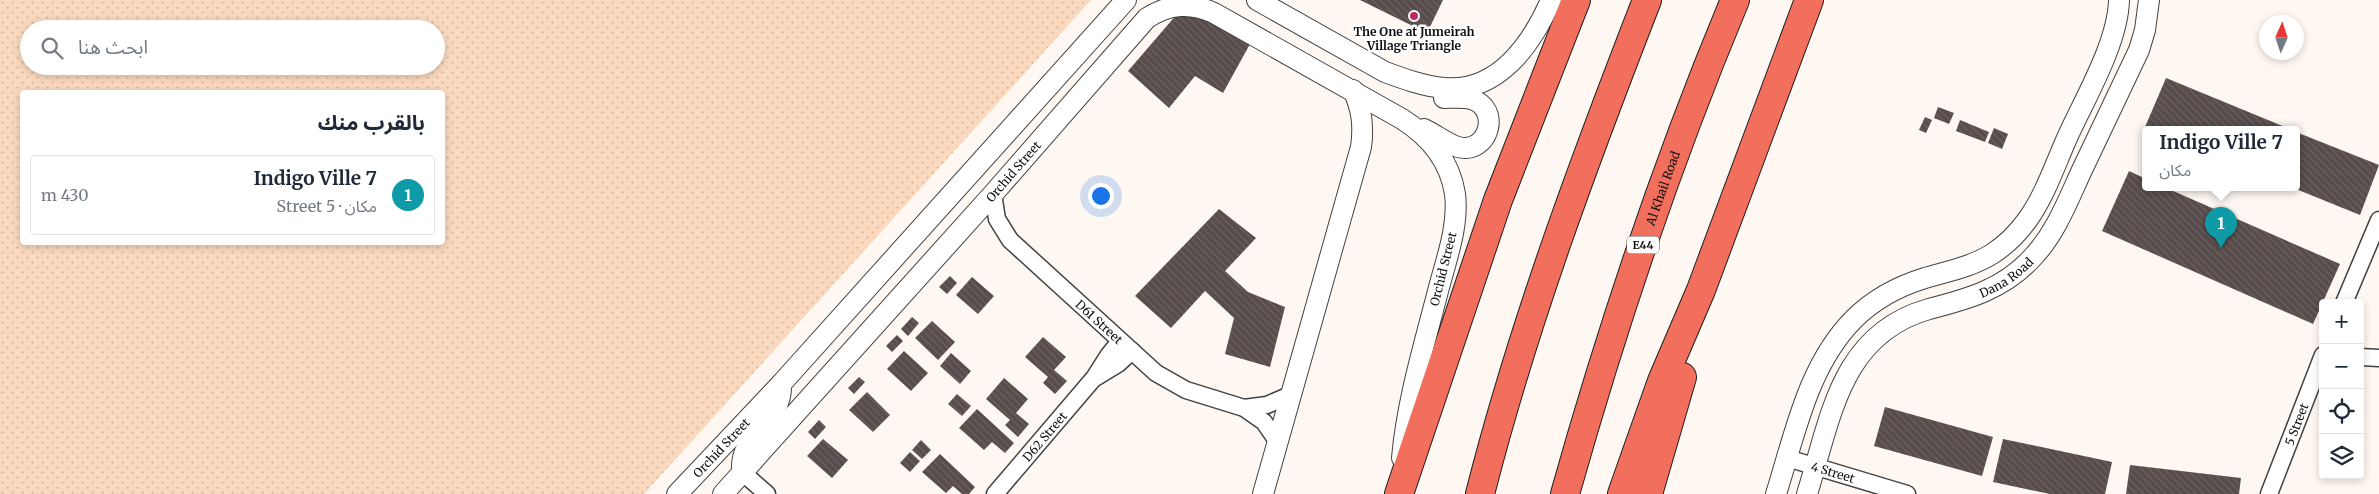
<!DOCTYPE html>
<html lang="ar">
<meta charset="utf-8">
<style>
:root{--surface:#fff;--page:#f2f2f3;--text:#1f2937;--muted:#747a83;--line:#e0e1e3;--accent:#7c3aed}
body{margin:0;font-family:Merriweather,"Noto Sans Arabic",serif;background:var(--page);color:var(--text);direction:rtl}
.controls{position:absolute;right:15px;bottom:15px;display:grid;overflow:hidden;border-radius:5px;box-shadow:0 2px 8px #0003}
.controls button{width:45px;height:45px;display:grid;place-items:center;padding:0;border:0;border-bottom:1px solid var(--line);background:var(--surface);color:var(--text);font:25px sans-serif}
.compass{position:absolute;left:2259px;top:15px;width:45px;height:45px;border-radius:50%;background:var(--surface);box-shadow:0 2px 8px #0003;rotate:3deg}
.you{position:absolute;left:1100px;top:195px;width:18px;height:18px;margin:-12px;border:4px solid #fff;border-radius:50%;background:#1a73e8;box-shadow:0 0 0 8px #1a73e833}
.badge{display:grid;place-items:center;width:32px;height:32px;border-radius:50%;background:var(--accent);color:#fff;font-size:16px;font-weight:700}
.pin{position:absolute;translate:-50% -41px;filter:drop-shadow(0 1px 2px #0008)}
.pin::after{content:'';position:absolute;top:26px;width:18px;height:15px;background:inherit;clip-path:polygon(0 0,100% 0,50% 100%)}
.popup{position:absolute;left:2142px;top:126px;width:158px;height:65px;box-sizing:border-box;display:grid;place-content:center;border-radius:5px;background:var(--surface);filter:drop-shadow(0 1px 4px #0005);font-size:16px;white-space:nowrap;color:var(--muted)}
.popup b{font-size:19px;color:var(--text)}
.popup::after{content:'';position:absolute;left:50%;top:100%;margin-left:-10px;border:10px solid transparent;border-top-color:var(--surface)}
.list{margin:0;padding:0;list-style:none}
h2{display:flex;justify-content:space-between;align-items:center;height:65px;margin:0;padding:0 20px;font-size:21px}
h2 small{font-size:16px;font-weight:400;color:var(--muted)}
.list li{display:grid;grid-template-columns:32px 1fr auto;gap:15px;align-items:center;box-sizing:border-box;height:80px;margin:0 10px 10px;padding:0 10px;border:1px solid var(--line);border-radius:5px}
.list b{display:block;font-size:19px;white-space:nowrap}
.list p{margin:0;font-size:16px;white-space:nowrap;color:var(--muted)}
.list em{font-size:16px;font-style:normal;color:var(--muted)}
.icon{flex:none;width:28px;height:28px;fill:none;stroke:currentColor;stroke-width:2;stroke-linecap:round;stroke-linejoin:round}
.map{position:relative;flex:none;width:2379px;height:494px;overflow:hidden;direction:ltr}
.search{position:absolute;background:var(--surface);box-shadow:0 2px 8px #0003;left:20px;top:20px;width:425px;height:55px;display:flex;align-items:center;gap:12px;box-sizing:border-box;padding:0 18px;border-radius:28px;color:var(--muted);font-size:19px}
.panel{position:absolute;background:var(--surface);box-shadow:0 2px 8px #0003;left:20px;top:90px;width:425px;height:155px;border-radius:5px;direction:rtl}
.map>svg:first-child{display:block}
.sand{fill:url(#sand-dots);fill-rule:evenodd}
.building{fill:url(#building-back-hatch)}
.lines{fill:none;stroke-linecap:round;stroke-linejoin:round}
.minor-casing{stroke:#424242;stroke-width:19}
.tertiary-casing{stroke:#424242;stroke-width:22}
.motorway-casing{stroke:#202020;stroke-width:30}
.minor{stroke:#fff;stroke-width:16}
.tertiary{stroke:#fff;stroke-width:20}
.motorway{stroke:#f26e5d;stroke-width:28}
.poi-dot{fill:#be2863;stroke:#fff;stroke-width:2}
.labels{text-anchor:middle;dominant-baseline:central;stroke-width:5;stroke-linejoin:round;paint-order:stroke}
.shield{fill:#fff;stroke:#575757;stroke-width:1}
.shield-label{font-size:11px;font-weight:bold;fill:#0f0f0f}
.poi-label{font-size:12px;font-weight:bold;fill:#0f0f0f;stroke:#fff}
.street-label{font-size:12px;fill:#0f0f0f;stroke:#fff}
</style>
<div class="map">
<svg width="2379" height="494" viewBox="0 0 2379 494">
<defs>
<pattern id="sand-dots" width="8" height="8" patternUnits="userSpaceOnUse" patternTransform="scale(1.25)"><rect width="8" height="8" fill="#fad9bf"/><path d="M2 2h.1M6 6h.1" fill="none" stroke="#d5b9a3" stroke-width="1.8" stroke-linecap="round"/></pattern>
<pattern id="building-back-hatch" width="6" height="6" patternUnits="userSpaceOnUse" patternTransform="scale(1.25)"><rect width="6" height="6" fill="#584c4c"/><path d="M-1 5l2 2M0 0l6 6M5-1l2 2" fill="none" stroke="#6b6161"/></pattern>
</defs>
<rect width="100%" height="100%" fill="#fff8f2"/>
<path class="sand" d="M0,0H1091L644,494H0ZM29,29H436V66H29ZM22,92H442V242H22Z"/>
<g class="building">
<path d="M1360,0H1443L1427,33Z"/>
<path d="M1184,6L1250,44L1223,93L1195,76L1169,108L1128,71Z"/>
<path d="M2166,78L2290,129H2150L2145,127Z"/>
<path d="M1938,107L1954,113L1949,124L1934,118Z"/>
<path d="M1925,117L1932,120L1926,133L1919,130Z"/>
<path d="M1960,120L1989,132L1985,142L1956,131Z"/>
<path d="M1994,128L2008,134L2002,149L1988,143Z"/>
<path d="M2296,132L2379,165L2360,215L2291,187H2296Z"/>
<path d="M2129,171L2146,179V187H2164L2340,264L2313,324L2102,231Z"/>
<path d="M1219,209L1256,238L1225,271L1248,292L1285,307L1270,367L1225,354L1234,318L1205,291L1171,328L1135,296Z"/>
<path d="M950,276L957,283L947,294L939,287Z"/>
<path d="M972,277L994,296L978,314L956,295Z"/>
<path d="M912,317L919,323L908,336L901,329Z"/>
<path d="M932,321L955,342L938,360L915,338Z"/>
<path d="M897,335L903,341L892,352L886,346Z"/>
<path d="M1043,337L1066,357L1054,370L1067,381L1055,394L1043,383L1048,377L1025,357Z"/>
<path d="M904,351L928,373L911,391L887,369Z"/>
<path d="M951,353L971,371L960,384L940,366Z"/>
<path d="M859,377L865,382L854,394L848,388Z"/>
<path d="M1004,378L1028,399L1016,413L1029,424L1018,437L1005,425L1010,420L986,399Z"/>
<path d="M867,392L890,415L873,432L849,410Z"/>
<path d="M957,394L971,406L962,416L948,404Z"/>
<path d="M1885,407L1993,437L1982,476L1874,446Z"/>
<path d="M977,409L1014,443L1005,453L992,442L984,450L959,428Z"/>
<path d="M819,420L826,427L815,439L808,432Z"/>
<path d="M823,439L848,460L832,478L807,456Z"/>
<path d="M2003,439L2112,462L2105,494H2050L1993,482Z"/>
<path d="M921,440L931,450L922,459L912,450Z"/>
<path d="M910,452L920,461L910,472L900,463Z"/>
<path d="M940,454L975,487L969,494H962L953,486L946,493L922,472Z"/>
<path d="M2130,465L2241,478L2239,494H2126Z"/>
</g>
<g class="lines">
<defs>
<g id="minor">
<path id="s1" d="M993,194L997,219L1010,240L1156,373L1186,390L1244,408L1264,422L1277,441"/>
<path d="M2344,303L2379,220"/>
<path d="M2360,357L2379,358"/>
<path d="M1095,378L1118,364L1132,351"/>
<path d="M1244,408L1267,405L1290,395"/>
<path id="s2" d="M1787,458L1907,494"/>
<path d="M742,472L767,494"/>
<path id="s3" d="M995,494L1094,378L1108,356L1120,341"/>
<path id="s4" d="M2269,494L2323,355"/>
</g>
<g id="tertiary">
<path d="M1257,0L1385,72C1404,79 1423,86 1444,88C1498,93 1532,44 1551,0"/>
<path d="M1424,129C1435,134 1447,144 1458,147C1489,155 1502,108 1471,99C1463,97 1453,98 1444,98"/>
<path d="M742,472C739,431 783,424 781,384"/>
<path id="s5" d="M677,494L781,384L1126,0"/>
<path id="s6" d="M723,494L993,194L1147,18C1169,4 1190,2 1214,13L1402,119C1429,136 1450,161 1455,194C1459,226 1446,260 1438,291C1424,346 1407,401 1402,458"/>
<path d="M1263,494L1361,147C1364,126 1362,109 1353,90"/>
<path d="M1776,494C1795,434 1808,365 1854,319C1873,300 1899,286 1925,278C1949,271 1971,267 1992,254C2006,245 2018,233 2028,219C2045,195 2055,165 2067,138C2085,98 2118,43 2119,0"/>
<path id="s7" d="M1807,494C1831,418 1840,334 1929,309C1968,299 2004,289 2032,258C2056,233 2068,200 2082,170C2101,130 2120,90 2139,50L2145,30L2149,0"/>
</g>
<g id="motorway">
<path d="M1399,494L1498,200L1576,0"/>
<path d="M1480,494C1523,325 1584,162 1647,0"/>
<path id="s8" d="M1565,494C1612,327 1668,160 1735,0"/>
<path d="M1622,494L1662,381L1701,290L1809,0"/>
<path d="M1648,494L1682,377"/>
</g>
</defs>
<use href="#minor" class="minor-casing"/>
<use href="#tertiary" class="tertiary-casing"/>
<use href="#motorway" class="motorway-casing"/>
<use href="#minor" class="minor"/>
<use href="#tertiary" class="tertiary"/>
<use href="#motorway" class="motorway"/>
</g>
<circle class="poi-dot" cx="1414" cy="16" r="5"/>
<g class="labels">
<rect class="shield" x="1627" y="236.5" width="32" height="17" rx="4"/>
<g class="shield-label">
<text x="1643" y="245">E44</text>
</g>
<g class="poi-label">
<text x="1414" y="31">The One at Jumeirah<tspan x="1414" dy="14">Village Triangle</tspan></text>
</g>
<g class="street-label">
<text stroke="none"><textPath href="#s6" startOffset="434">Orchid Street</textPath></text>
<text stroke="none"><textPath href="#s8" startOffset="321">Al Khail Road</textPath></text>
<text transform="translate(1443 269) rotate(-76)">Orchid Street</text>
<text stroke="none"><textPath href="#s7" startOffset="318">Dana Road</textPath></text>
<text stroke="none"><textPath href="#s1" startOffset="171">D61 Street</textPath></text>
<text stroke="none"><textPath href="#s4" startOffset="75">5 Street</textPath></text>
<text stroke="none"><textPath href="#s3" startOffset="76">D62 Street</textPath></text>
<text stroke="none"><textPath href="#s5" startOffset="64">Orchid Street</textPath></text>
<text stroke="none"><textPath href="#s2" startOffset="48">4 Street</textPath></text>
</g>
</g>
</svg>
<div class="controls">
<button>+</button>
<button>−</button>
<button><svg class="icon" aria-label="locate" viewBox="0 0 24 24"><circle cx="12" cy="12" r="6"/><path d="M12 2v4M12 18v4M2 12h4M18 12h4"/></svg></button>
<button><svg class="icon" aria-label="layers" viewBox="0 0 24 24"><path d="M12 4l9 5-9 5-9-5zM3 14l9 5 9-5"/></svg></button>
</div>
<svg class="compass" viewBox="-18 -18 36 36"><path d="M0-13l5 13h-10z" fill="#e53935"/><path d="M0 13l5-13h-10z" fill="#747a83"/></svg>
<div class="you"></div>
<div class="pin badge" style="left:2221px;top:248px;background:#0f9aa8">1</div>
<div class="popup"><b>Indigo Ville 7</b>مكان</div>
<div class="search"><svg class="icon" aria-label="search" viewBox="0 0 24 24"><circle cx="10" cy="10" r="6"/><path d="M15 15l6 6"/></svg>ابحث هنا</div>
<section class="panel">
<h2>بالقرب منك<small></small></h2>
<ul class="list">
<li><span class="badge" style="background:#0f9aa8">1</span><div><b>Indigo Ville 7</b><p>مكان · 5 Street</p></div><em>430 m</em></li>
</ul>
</section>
</div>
